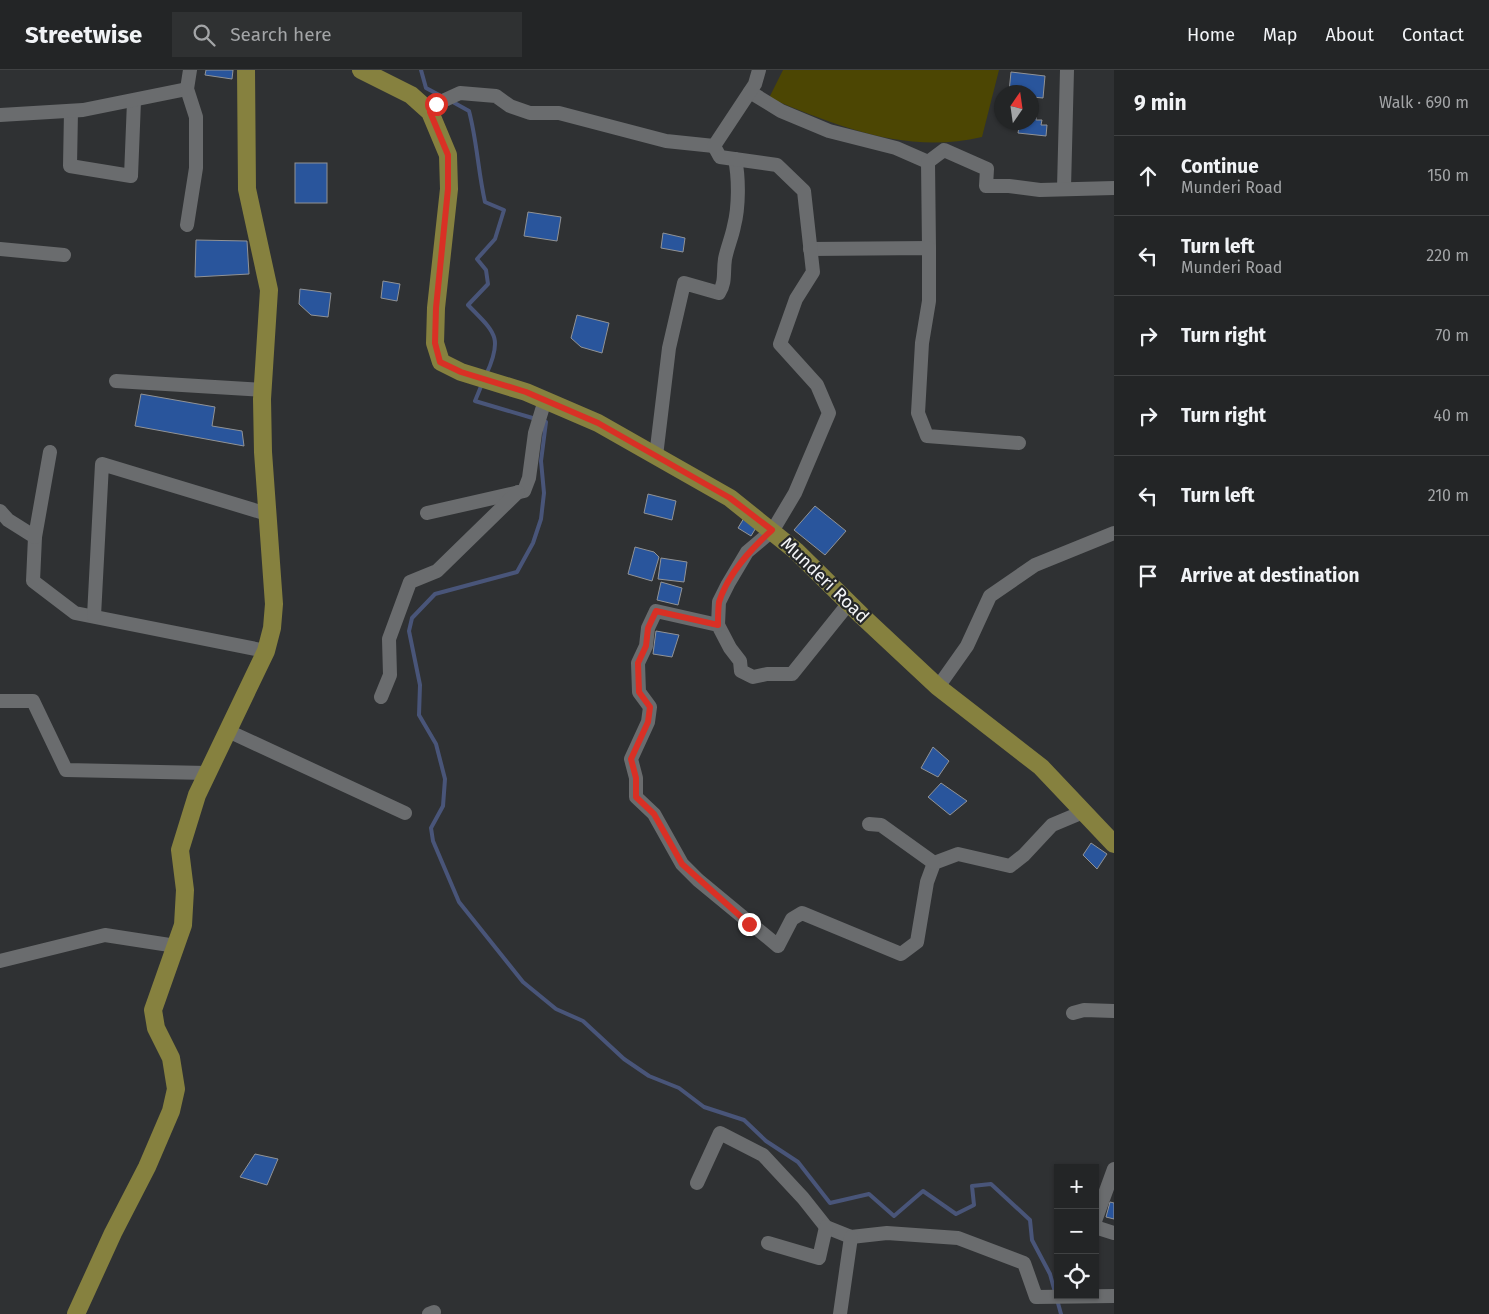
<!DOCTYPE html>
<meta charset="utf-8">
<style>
:root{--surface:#232526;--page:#2f3132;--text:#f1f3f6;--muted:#a3a5a7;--line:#404243}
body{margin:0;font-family:"Fira Sans",sans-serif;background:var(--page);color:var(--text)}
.controls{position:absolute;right:15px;bottom:15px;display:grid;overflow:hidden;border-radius:0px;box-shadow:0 1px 4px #0004}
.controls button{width:45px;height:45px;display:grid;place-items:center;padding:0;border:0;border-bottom:1px solid var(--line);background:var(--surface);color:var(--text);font:25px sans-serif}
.compass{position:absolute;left:994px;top:15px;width:45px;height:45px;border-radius:50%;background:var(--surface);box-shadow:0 1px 4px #0004;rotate:13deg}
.stop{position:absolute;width:15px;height:15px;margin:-11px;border:4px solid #d93025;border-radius:50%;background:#fff}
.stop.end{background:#d93025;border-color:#fff;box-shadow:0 1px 5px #0008}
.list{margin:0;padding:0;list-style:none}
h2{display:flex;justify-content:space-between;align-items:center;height:65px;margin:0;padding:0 20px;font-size:21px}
h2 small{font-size:16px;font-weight:400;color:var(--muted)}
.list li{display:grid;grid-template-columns:32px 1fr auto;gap:15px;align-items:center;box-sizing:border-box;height:80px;padding:0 20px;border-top:1px solid var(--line)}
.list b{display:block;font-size:19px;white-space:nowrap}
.list p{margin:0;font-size:16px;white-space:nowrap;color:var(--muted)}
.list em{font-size:16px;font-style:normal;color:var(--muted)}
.icon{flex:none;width:28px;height:28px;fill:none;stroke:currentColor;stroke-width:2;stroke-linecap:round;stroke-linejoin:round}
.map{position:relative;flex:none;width:1114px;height:1244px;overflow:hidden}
header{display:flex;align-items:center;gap:30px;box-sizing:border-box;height:70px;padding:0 25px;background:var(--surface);border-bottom:1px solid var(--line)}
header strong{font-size:24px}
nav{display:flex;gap:28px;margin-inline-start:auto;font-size:18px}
.search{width:350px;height:45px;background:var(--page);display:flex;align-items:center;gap:12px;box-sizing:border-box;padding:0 18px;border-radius:0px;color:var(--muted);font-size:19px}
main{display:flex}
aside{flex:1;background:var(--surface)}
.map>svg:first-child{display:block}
.green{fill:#4c4603}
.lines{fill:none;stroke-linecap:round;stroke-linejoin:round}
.stream{stroke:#495579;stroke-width:4}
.building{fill:#29559c;stroke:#919396}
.minor{stroke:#6a6c6e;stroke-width:14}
.major{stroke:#86813f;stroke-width:18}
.route{stroke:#d93025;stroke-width:6}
.labels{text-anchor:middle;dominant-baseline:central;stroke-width:4.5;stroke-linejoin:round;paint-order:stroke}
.street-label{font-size:18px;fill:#f3f4f6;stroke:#252729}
</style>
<header>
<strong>Streetwise</strong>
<div class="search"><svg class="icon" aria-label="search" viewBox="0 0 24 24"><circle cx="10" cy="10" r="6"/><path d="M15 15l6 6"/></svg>Search here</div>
<nav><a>Home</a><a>Map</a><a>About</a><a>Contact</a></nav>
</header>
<main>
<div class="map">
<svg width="1114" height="1244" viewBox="0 0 1114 1244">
<rect width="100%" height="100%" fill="#2f3133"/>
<path class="green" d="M783,0H999L982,67C906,85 838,56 769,28Z"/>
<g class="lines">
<g class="stream">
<path d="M421,0L426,18L443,27"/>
<path d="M451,31L469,41C477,71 478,101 485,132L504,140L495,169L477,189L486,200L488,214L468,235C494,262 504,266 486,305"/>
<path d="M482,314L475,331L536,349"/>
<path d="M543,351L546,352L541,391L544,423L541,449L533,473L517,502L435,524L412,548L409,561L420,615L419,645L436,674L445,709L443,736L431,758L433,771L459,832L523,912L556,939L583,951L624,989L649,1006L679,1018L704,1037L744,1050L766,1071L798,1092L830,1133L869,1124L894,1146L923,1121L956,1144L974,1135L972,1116L991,1114L1030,1150L1032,1170L1050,1204L1061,1244"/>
</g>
</g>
<g class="building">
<path d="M206,0H233L232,9L205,5Z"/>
<path d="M1011,2L1045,6L1043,28L1032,27V22H1009Z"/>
<path d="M1032,39H1037L1036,50H1042L1041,55H1047L1046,66L1018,63L1020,52H1032Z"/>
<rect x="295" y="93" width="32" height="40"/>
<path d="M528,142L561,147L557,171L524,166Z"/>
<path d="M663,163L685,168L683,182L661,178Z"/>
<path d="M196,170L247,171L249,204L195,207Z"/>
<path d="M383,211L400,214L397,231L381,228Z"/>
<path d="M300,219L331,223L328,247L311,245L299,234Z"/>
<path d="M577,245L609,253L602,283L581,277L571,268Z"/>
<path d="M141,324L215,337L212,356L242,361L244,376L135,356Z"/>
<path d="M648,424L676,431L672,450L644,443Z"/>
<path d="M815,436L846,461L825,485L794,460Z"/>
<path d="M744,448L757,456L751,466L738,458Z"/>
<path d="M635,477L654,482L659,487L652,511L628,504Z"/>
<path d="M661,488L687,492L684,512L658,509Z"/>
<path d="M661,512L682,518L678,535L657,530Z"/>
<path d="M656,561L679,565L672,587L653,584Z"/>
<path d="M933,677L949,691L938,707L921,698Z"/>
<path d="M941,713L967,731L950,745L928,727Z"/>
<path d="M1091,773L1107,784L1097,799L1083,785Z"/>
<path d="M255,1084L278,1089L267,1115L240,1107Z"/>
<path d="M1110,1132L1114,1133V1149L1106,1147Z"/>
</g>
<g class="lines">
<g class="minor">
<path d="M750,22L781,41L829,61L896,78L928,92"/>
<path d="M71,41L70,96L131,106L134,31"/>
<path d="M430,42L436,34L460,23L496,26L510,36L530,43H559L666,71L714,76"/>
<path d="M0,45L83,40L187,19"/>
<path d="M1064,118L1067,0"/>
<path d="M187,155L196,98V47L187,19L190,0"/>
<path d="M929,178L928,92L944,80L987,99L986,116H1009L1040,120L1114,118"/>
<path d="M0,179L64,185"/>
<path d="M810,179L929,178V231L922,273L918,343L927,366L1019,373"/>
<path d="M116,311L263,320"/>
<path d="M656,386L669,278L684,213L719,223C726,212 723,202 725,189C727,178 732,167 734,156C739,137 739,108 735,89"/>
<path d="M0,441L8,450L35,467L33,511L75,543L266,581"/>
<path d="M427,443L524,421L529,408L535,363L545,330"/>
<path d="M35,467L50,382"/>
<path d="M849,533L792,604H767L753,607L741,601L740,591L730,578L718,555L656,541L648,558L646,576L638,593L639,622L650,637L648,652L631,689L636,708V727L654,744L682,794L698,810L778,876L792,849L802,843L901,884L917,872L927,812L934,793L958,784L1010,796L1024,785L1052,755L1083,742"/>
<path d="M94,546L102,394L267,444"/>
<path d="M718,555L719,532L728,514L747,482L773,460L795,423L829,343L817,315L780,274L796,229L813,202L804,121L777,95L720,87L714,76L755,14L759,0"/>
<path d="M938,617L967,576L990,526L1035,495L1114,463"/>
<path d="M381,627L390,605L389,569L410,512L437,501L518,422"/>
<path d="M0,631H33L66,700L207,703"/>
<path d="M228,661L405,743"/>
<path d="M869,754L881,755L934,793"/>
<path d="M0,891L105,865L176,876"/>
<path d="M1073,943L1084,940L1114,941"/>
<path d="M697,1113L720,1063L763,1085L803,1128L826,1157L851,1167L887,1163L958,1168L1024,1193L1036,1227L1114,1226"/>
<path d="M1095,1151L1114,1099"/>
<path d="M1095,1157L1114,1163"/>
<path d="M768,1173L819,1188L826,1157"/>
<path d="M429,1244L434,1242"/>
<path d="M840,1244L851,1167"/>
</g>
<g class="major">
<path d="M361,0L411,25L430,42L448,85L449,119L436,238L435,273L441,292L461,302L526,322L598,353L730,428L796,481L862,546L938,617L1041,697L1114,774"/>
<path d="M76,1244L113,1163L147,1097L171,1041L176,1019L171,988L156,958L153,940L183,855L185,820L180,780L197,725L266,581L272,558L274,534L263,382L262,329L269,220L247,119L246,0"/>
</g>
</g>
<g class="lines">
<path class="route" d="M436,34L430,42L448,85V119L436,238L435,273L440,292L461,302L526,322L598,353L730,428L772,460C751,479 728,503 719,532C718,539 718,548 718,555L656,541L648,558L646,576L638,593L639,622L650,637L648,652L631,689L636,708V727L654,744L682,794L749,854"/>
</g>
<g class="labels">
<g class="street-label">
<text transform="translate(825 510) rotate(44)">Munderi Road</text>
</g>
</g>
</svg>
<div class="controls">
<button>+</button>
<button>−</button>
<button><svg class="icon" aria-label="locate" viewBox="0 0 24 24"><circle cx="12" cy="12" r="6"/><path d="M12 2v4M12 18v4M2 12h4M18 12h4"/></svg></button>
</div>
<svg class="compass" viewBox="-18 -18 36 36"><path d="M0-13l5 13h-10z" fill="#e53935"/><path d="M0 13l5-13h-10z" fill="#a3a5a7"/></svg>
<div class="stop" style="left:436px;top:34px"></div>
<div class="stop end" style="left:749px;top:854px"></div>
</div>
<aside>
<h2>9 min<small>Walk · 690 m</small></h2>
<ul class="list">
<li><svg class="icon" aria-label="ahead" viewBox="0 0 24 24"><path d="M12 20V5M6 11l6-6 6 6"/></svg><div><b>Continue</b><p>Munderi Road</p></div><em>150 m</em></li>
<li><svg class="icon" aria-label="left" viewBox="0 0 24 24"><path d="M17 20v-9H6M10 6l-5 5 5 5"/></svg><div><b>Turn left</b><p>Munderi Road</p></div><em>220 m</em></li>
<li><svg class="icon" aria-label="right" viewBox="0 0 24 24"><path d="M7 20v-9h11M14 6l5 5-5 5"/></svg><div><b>Turn right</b></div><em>70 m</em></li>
<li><svg class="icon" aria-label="right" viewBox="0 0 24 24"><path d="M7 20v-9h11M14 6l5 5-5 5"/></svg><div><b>Turn right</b></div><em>40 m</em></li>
<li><svg class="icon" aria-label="left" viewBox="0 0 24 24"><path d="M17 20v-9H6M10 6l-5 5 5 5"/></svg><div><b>Turn left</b></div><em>210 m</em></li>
<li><svg class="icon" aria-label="arrive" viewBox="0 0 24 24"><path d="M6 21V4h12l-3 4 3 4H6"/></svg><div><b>Arrive at destination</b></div></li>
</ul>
</aside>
</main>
